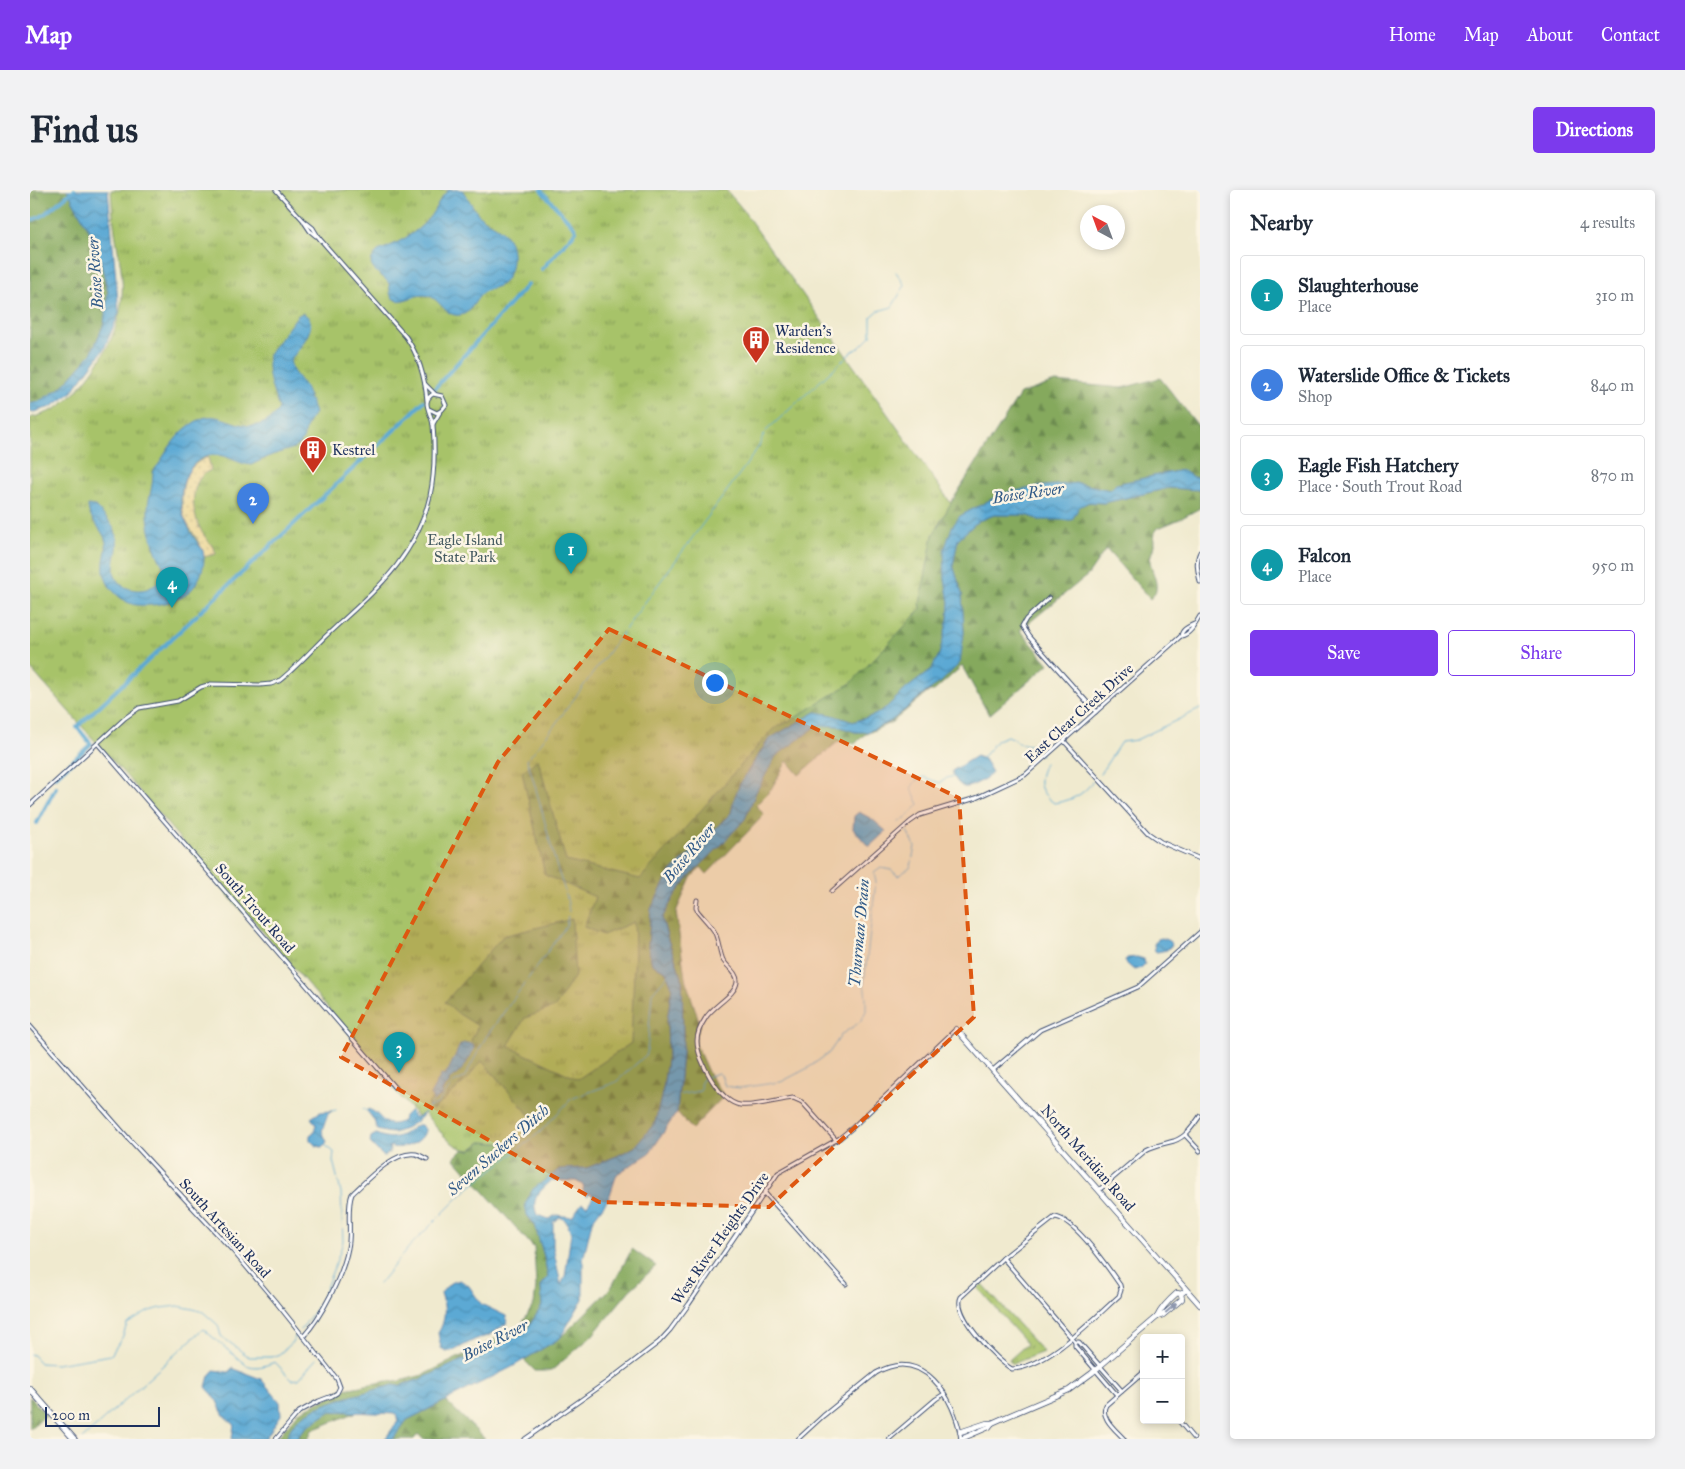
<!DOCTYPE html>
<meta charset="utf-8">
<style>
:root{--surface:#fff;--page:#f2f2f3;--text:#1f2937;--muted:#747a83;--line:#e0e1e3;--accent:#7c3aed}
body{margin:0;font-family:"IM FELL Great Primer",serif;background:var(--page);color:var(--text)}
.controls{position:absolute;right:15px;bottom:15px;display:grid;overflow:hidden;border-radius:5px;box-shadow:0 2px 8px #0003}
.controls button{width:45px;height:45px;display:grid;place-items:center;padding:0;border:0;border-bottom:1px solid var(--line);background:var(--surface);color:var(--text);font:25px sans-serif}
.compass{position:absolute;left:1050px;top:15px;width:45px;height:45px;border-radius:50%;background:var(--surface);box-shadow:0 2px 8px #0003;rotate:319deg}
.scale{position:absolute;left:15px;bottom:12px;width:115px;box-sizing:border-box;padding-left:5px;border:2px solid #1b2f5e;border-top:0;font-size:14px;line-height:18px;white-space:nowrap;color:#1b2f5e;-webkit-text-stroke:4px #fcf5e5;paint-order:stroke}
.you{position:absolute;left:684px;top:492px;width:18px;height:18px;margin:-12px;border:4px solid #fff;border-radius:50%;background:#1a73e8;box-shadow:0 0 0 8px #1a73e833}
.badge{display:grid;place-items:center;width:32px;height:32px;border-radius:50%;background:var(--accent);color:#fff;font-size:16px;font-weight:700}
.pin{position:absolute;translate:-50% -41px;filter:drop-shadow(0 1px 2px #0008)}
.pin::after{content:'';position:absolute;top:26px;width:18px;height:15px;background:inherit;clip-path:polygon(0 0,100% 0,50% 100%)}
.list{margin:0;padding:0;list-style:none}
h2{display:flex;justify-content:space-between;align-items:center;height:65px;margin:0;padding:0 20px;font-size:21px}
h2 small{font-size:16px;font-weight:400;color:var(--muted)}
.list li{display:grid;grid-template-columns:32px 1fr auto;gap:15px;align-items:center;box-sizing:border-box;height:80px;margin:0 10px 10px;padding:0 10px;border:1px solid var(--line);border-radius:5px}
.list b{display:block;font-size:19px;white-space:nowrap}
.list p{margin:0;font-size:16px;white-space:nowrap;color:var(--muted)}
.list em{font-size:16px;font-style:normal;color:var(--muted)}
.actions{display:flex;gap:10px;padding:15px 20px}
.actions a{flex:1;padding:11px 0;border:1px solid var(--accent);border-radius:5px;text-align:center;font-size:18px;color:var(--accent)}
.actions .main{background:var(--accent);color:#fff}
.map{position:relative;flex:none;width:1170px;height:1249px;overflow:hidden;border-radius:5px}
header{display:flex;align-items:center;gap:30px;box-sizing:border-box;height:70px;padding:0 25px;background:var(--accent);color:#fff}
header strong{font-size:24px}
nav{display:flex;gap:28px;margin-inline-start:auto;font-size:18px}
.intro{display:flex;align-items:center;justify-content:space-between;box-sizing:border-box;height:120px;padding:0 30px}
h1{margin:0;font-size:35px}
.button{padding:12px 22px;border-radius:5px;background:var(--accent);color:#fff;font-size:18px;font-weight:700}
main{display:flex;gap:30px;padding:0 30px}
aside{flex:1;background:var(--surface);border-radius:5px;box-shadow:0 2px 8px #0003}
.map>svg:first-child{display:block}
.grass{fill:url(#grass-tufts);stroke:#617964}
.forest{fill:url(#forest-firs);stroke:#506c5e}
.sand{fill:url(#sand-dots);stroke:#84847e}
.water{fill:url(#water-waves);stroke:#3b6c99;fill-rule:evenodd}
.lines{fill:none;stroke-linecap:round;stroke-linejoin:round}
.stream{stroke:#5ba9d4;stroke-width:1}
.canal{stroke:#5ba9d4;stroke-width:4}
.street-casing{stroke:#3b4b6f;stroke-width:5}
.secondary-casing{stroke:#3b4b6f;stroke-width:6}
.primary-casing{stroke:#3b4b6f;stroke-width:7}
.street{stroke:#fff;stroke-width:3}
.secondary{stroke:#fff;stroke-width:4.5}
.primary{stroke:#fff;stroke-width:5}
.oneway{fill:#8d97ae}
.marked{fill:#de5710;fill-opacity:0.2;stroke:#de5710;stroke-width:4;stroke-dasharray:10 6;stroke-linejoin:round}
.labels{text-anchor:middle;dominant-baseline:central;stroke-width:5;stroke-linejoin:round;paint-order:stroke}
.poi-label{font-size:15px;fill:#1b2f5e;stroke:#fcf5e5;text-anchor:start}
.park-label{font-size:15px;fill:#455b61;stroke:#fcf5e5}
.street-label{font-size:15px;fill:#1b2f5e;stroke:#fcf5e5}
.water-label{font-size:16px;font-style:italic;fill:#315a87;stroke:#fcf5e5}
</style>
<header>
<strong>Map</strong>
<nav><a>Home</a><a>Map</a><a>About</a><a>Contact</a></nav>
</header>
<div class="intro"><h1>Find us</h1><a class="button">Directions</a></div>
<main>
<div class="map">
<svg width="1170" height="1249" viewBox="0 0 1170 1249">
<defs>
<pattern id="grass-tufts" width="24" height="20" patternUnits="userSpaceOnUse" patternTransform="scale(1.25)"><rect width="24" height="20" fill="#a7c369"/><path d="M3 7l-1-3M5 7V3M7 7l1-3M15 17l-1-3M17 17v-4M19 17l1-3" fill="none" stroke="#879f5a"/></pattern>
<pattern id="forest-firs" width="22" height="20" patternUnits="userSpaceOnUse" patternTransform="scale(1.25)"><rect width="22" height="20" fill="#85a95d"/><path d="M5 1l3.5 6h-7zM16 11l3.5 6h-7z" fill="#6c8a50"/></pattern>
<pattern id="sand-dots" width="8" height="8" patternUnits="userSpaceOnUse" patternTransform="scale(1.25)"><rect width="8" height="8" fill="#eeda9e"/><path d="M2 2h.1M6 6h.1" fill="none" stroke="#ccbb8a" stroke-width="1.8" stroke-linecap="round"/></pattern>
<pattern id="water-waves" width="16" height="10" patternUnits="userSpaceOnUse" patternTransform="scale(1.25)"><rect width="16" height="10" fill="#5ba9d4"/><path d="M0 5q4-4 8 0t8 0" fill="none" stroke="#4a8aaf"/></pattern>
</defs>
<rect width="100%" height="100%" fill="#fcf5e5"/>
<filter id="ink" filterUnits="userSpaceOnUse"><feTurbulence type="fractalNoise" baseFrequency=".02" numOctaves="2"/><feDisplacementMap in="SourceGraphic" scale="10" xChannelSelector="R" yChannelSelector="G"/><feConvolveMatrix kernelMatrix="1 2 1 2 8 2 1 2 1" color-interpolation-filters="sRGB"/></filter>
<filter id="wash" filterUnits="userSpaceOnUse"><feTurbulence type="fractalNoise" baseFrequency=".0096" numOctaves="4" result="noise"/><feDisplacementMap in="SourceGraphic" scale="20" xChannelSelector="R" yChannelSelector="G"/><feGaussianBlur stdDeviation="1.12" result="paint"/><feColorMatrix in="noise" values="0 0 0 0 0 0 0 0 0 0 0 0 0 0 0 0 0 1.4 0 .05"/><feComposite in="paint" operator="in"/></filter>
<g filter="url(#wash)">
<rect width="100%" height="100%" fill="#f0eacf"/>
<g class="grass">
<path d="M81,0H696L710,16L930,326L919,412L639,684L625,933L452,871L503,929L498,944L480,954L451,952L441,960C420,959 408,938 394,923L388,927L362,897L364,896L219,725L216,721L213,723L106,597L0,478V228C29,221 40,210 58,187C80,159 95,124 92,88C91,72 87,57 85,42C83,28 82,14 81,0Z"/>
<path d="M952,1094L1013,1162L982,1174L979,1170L997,1154L948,1098Z"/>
</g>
<g class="forest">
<path d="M0,0H37L67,55L78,102L74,134L61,164L32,197L8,212L0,214Z"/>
<path d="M1130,188L1170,238V287H1163L1152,280L1087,294L1080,300L1048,293L1015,296L973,303L930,326L915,389L919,412L918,430L909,465L901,480L876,499L857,517L845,525L823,532L802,525L786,522L739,549L718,580L705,606L701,623L639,684L621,719L618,756L622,774L636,781L642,797L637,831L638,863L633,899L625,933L605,957L587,966L557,978L530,979L503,1000L497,1025C510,1042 514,1066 518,1087L511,1096L512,1116L496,1141L391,1189L368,1196L362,1195L356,1197L286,1218L263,1234L256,1249H246L269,1222L302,1206L309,1200L357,1191L365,1192L393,1185L490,1137L504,1114L506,1097L504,1058L424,968L432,960H441L451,952L480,954L498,944L503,929L452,871L442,882L439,888L405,918L402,920L397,914L401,910H406L419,890L444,859L441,850L448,836L429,824L415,812L473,746L542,729L545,786L525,817L495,828L478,856L548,889L601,853L605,756L604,732L573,745L554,737L565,707L515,685L492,582L508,569L536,671L610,689L743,539L763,529L821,493L891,419L890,413L903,345L922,311L990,204L1025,192L1092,198Z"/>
<path d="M1139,298L1170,300V318L1150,329L1126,339C1123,345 1124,349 1124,355C1123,361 1120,365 1120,371C1122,385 1133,398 1120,409L1076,359L1058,385L990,440L1019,474L959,525L932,476L904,501H900L897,503L862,532L834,545L825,554L809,551L769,585L757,571L740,601L726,615L734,625L677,684L671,677L661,688L646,722L655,788L670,834L666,845V855L679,884L694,906L662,939L647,922L653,850L652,788L638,750L632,728L645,705L660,686L715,629L726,602L746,566L788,535L808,536L825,542H836L861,531L901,499L934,443L932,404L923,375L928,349L948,331L964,325H997L1009,330L1059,312L1074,313Z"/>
<path d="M602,1059L626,1076L599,1101L562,1146L521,1181H505L494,1170L530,1148L581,1098Z"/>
<path d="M0,1207L16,1225L0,1239Z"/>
<path d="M416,1211L455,1249H393L388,1244L384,1249H363L377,1230Z"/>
<path d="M301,1221L327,1222L282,1240L278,1249H268C272,1236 289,1228 301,1221Z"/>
</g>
<path class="sand" d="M178,267L181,280C159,288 161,321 170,338C174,348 183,354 186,364L174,367C172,353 161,342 155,329C152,321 152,314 152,306C154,285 159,275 178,267Z"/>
<g class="water">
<path d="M37,0H78L89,123L74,159L41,203L21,217L0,223V214L8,212L32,197L61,164L74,134L78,102L67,55Z"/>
<path d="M419,0H432C439,8 442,17 449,25C457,33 469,36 476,45C485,58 484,80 474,92C469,97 463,98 457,100C445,105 443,124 430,125C415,127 411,110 399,106C386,102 376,113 366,110C358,107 361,101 359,94C355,84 329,79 348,61C366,54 386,44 398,29C406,20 409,7 419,0Z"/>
<path d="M272,123C294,132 268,159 260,171L263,181L275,197L285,223L278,233L273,249L270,254L264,258L242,265L221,275C208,274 197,264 184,265C156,267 146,302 153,325C156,333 162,345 167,352C169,356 172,357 173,361C177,378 167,399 152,407C139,414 122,416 107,415C94,414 78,399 75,386C73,381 74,376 74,371C75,365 77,358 76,352C73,338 57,329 58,315L65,316C72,324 83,333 86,344C90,359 84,366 84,379C84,399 109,405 123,396C129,393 133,382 133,376C124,361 117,336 118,318C118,310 121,303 122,295C123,291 122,284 124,280C125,279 128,275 129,274C140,255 151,237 173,228C187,223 200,233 214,235C228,238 243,231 249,218C243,202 235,182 239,164L267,126Z"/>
<path d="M1152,280L1163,287H1170V300L1139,298L1074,313L1059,312L1049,317L1042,330H1009L997,325H964L948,331L928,349L923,375L932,404L934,443L930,473L911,492L896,502L861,531L837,542H825L808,536L788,535L746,566L726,602L715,629L694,652L660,686L645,705L632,728L638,750L652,788L653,850L647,922L620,963L587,984L579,1008L562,1031L553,1070V1109L530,1148L482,1177L377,1230L363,1249H355L368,1231L366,1224L301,1221L275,1238L268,1246V1249H256C258,1245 260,1239 263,1235C278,1214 331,1204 356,1197L362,1195L368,1196L391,1189L496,1141L512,1116L511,1096L518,1087L514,1066L504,1033L497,1025L495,1014L503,999L530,979L557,978L587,966L605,957L625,933L633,899L638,863L637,831L642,797L636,781L622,774L618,756L621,719L639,684L701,623L705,606L710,594L739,549L786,522L802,525L823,532L845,525L857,517L876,499L901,480L909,465L918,430L919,412L915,389L914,361L922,337L930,326L973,303L1015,296L1048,293L1080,300L1086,294ZM522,990L546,991L554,996L553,1000L557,1006L561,1003L563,1007L557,1016L552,1013L542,1027L526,1025L519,1029L507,1025C500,1008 510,1001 522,990ZM530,1027L536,1031L541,1043L535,1087L531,1095L523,1057V1032Z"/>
<path d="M946,566L954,569L962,582C960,587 939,599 934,597C928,595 923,586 922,581Z"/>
<path d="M829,622L842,629L856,641L839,657L823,639L824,626Z"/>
<path d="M1132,748L1139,751L1142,755L1137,760L1127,762L1125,761L1124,754L1128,749Z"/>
<path d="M1107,767L1114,769L1115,774L1111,778L1104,780L1096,773L1095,770L1097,768Z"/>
<path d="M434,853H439L443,855L444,859C439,868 434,879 426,885C424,886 421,888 419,890V893L412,900V905L404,910L400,905L411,885L417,886L415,884L419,879L430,855Z"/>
<path d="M338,919C354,924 351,941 373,931L374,926L380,920L384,927H388L394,923C391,931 371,941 364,943C358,943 351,941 347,940L344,930L337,921Z"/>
<path d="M302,921L298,924L292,941L297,952L292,957L286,956L280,950V945L284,942L286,934L281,928L290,922Z"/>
<path d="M387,935H391L395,939C395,953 370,961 359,956L360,961L356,966H353L340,953L341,947L346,944C365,952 371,946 387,935Z"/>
<path d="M430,1090L439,1096L451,1114L476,1126L477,1133L458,1146L446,1149L425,1160L416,1162L411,1158L408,1143C416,1131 416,1117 411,1103L420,1093Z"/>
<path d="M202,1178L231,1189L250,1212L251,1225L235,1249H202L204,1234C193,1227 192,1222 187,1211C185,1206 179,1201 176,1197L179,1186L184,1180L198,1182Z"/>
</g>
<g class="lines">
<g class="stream">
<path d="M736,241L823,161L829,158L841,146V127L848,121L862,117L875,95L866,82"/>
<path d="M951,569L967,550L977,546L983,548L989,553L1004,556L1011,565"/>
<path d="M1015,573C1007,591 1007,600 1024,613C1039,611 1053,606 1062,592"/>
<path d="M1070,584L1091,552L1106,550L1170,519"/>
<path d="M869,632L877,627L889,614L881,599C884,592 887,589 894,587L910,593L917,588L925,586"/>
<path d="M539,722C538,706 532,693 527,678C517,642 509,606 497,570L521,540L716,275L729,256L734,244"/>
<path d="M647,905L670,901L672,897L670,894L674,888L688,883L691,885L695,896L709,898L751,892L778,878L799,863L812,844L830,832L836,821V808L834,793L846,691L844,683L851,678L861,680L868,686L881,677L885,656L877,641"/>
<path d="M398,917L407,914L423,893L434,888L456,847L536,736L538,726"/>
<path d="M333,919L337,921"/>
<path d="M302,921L306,920"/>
<path d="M394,923L404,910"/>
<path d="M349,1094L379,1057L436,1000L510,942L541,909L586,892L617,864L622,803L638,785"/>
<path d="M271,1140L291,1111L310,1062L313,1051L311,1002L303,971L304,962L295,955"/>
<path d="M0,1164L3,1165L10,1173L26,1174L81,1165L93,1146L97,1134L119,1121L131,1118L148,1116L163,1119L173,1122L188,1135L191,1146L219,1167H242L248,1165L260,1155L267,1144"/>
<path d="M52,1249L173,1139L216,1175C227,1179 234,1176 245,1172L262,1190L269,1189L286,1169"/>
</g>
<g class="canal">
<path d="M511,0L545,38L546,41L512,79"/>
<path d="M0,31L12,26L44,0"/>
<path d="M405,198L498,94"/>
<path d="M170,422L377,228L394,211"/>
<path d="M25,587L61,554L47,537L167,425"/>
<path d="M7,633L26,597"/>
</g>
</g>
</g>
<g filter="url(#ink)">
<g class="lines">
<defs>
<g id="street">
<path d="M246,0L273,30L283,38L289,48L376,147C389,166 395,187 397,211"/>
<path d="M274,32L280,41L286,46"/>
<path d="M395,194L405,204"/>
<path d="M403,234L410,222"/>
<path d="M1170,362C1165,372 1168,381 1170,392"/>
<path d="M1019,408L996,429L992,436L999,447L1066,522"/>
<path d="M1164,434C1158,437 1152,439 1151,446C1160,445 1166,433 1170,426"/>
<path d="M1034,551L1118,643L1131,652L1170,669"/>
<path d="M68,554L365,898"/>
<path d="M0,615L95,528L109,518L148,511L171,497L181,494L230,495L241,494L249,491C267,477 282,459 298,444C344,401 385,370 400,306C405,282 405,259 403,235C402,227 397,220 397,213C397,208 400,206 403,204L412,206L416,215L412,220L407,223L399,219"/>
<path d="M802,701L880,632L890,625L946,608L995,585L1151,446"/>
<path d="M667,710L666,717L667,720C672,727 679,733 684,741C689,750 689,761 693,770C697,777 708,783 707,792C706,805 681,817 675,829C671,835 667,844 667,851C667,870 690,912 710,915C725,917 747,910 763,908L772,912L806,950"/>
<path d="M0,836L99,949L203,1061L245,1111L307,1189L310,1197L307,1203L302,1206L289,1211L269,1222L246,1249"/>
<path d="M963,880L1010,840L1108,797L1170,742"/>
<path d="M1155,945L1170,961"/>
<path d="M1069,1000L1116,960C1125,955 1134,954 1144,951C1156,947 1163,936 1170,926"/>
<path d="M734,1002L816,1094"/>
<path d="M1025,1027C1045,1029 1079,1079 1090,1095L1091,1100L1089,1106C1063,1129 1017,1178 982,1179C967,1171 922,1124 931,1107L973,1068Z"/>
<path d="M973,1068L1045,1152"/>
<path d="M273,1147C292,1126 313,1085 318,1058C322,1041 316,1019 322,1004C336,991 364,960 386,964C390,965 393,967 397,969"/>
<path d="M1110,1186L1114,1190"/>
<path d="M1087,1205L1045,1156V1152H1049L1092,1201"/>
<path d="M1148,1230L1164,1249"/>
<path d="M495,1249L578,1191L629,1152L640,1140L659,1114L748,983L810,948L822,938L926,839"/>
<path d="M768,1249L793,1226L846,1183C893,1155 925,1208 931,1249"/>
<path d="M859,1249L906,1209L914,1204"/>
<path d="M1094,1249C1086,1240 1069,1227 1076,1215L1114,1182"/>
</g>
<g id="secondary">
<path d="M926,839L1170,1115"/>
<path d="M1151,1104L1152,1109L1133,1125L1127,1127C1131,1118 1139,1110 1147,1103L1151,1104L1156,1100"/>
<path d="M930,1242L957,1233H962"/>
<path d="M931,1249L959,1237L962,1233L971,1229L1039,1200L1062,1183L1127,1127"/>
</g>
<path id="primary" d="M0,1199L44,1249"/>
</defs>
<use href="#street" class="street-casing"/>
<use href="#secondary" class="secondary-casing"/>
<use href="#primary" class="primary-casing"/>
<use href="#street" class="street"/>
<use href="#secondary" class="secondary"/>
<use href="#primary" class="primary"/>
</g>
<defs><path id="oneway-solid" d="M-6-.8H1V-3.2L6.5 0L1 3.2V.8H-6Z" transform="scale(1.25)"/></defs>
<use class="oneway" href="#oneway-solid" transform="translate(1141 1118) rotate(-41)"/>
</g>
<path class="marked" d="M579,439L929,608L944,827L739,1017L569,1012L311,867L468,572Z"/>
<defs>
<symbol id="building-pin" viewBox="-11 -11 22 30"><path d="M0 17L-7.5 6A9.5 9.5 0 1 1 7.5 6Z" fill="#c8321e" stroke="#fcf5e5"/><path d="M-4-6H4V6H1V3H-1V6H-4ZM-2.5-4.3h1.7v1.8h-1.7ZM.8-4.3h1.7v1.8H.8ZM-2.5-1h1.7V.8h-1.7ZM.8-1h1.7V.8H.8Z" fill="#fff"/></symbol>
</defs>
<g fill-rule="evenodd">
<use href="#building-pin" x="710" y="134" width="32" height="43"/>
<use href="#building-pin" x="267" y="244" width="32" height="43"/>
</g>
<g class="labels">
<g class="poi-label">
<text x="745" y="141">Warden's<tspan x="745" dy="17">Residence</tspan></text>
<text x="302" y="260">Kestrel</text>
</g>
<g class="park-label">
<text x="435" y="350">Eagle Island<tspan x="435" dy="17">State Park</tspan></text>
</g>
<g class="street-label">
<text transform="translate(1049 523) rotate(-42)">East Clear Creek Drive</text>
<text transform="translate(225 718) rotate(49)">South Trout Road</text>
<text transform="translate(1058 968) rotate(49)">North Meridian Road</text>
<text transform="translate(195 1038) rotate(48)">South Artesian Road</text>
<text transform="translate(690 1048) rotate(-55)">West River Heights Drive</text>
</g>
<g class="water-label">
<text transform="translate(65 83) rotate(-94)">Boise River</text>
<text transform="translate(998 303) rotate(-8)">Boise River</text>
<text transform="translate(659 663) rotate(-50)">Boise River</text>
<text transform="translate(829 743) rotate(-85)">Thurman Drain</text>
<text transform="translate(468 960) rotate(-41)">Seven Suckers Ditch</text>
<text transform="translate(465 1150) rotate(-27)">Boise River</text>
</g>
</g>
</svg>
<div class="controls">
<button>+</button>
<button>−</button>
</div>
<svg class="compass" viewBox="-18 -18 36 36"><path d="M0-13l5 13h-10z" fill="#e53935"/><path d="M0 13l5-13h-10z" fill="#747a83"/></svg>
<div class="scale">200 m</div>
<div class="you"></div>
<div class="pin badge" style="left:541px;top:384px;background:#0f9aa8">1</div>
<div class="pin badge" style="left:223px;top:334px;background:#3f7fe0">2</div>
<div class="pin badge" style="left:369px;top:883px;background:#0f9aa8">3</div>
<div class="pin badge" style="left:142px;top:418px;background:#0f9aa8">4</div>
</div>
<aside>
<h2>Nearby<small>4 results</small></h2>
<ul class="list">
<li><span class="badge" style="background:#0f9aa8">1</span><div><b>Slaughterhouse</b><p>Place</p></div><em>310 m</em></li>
<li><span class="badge" style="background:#3f7fe0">2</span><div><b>Waterslide Office &amp; Tickets</b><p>Shop</p></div><em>840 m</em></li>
<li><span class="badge" style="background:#0f9aa8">3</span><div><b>Eagle Fish Hatchery</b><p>Place · South Trout Road</p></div><em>870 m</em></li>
<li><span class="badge" style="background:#0f9aa8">4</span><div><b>Falcon</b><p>Place</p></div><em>950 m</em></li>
</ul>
<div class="actions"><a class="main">Save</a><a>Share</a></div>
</aside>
</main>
